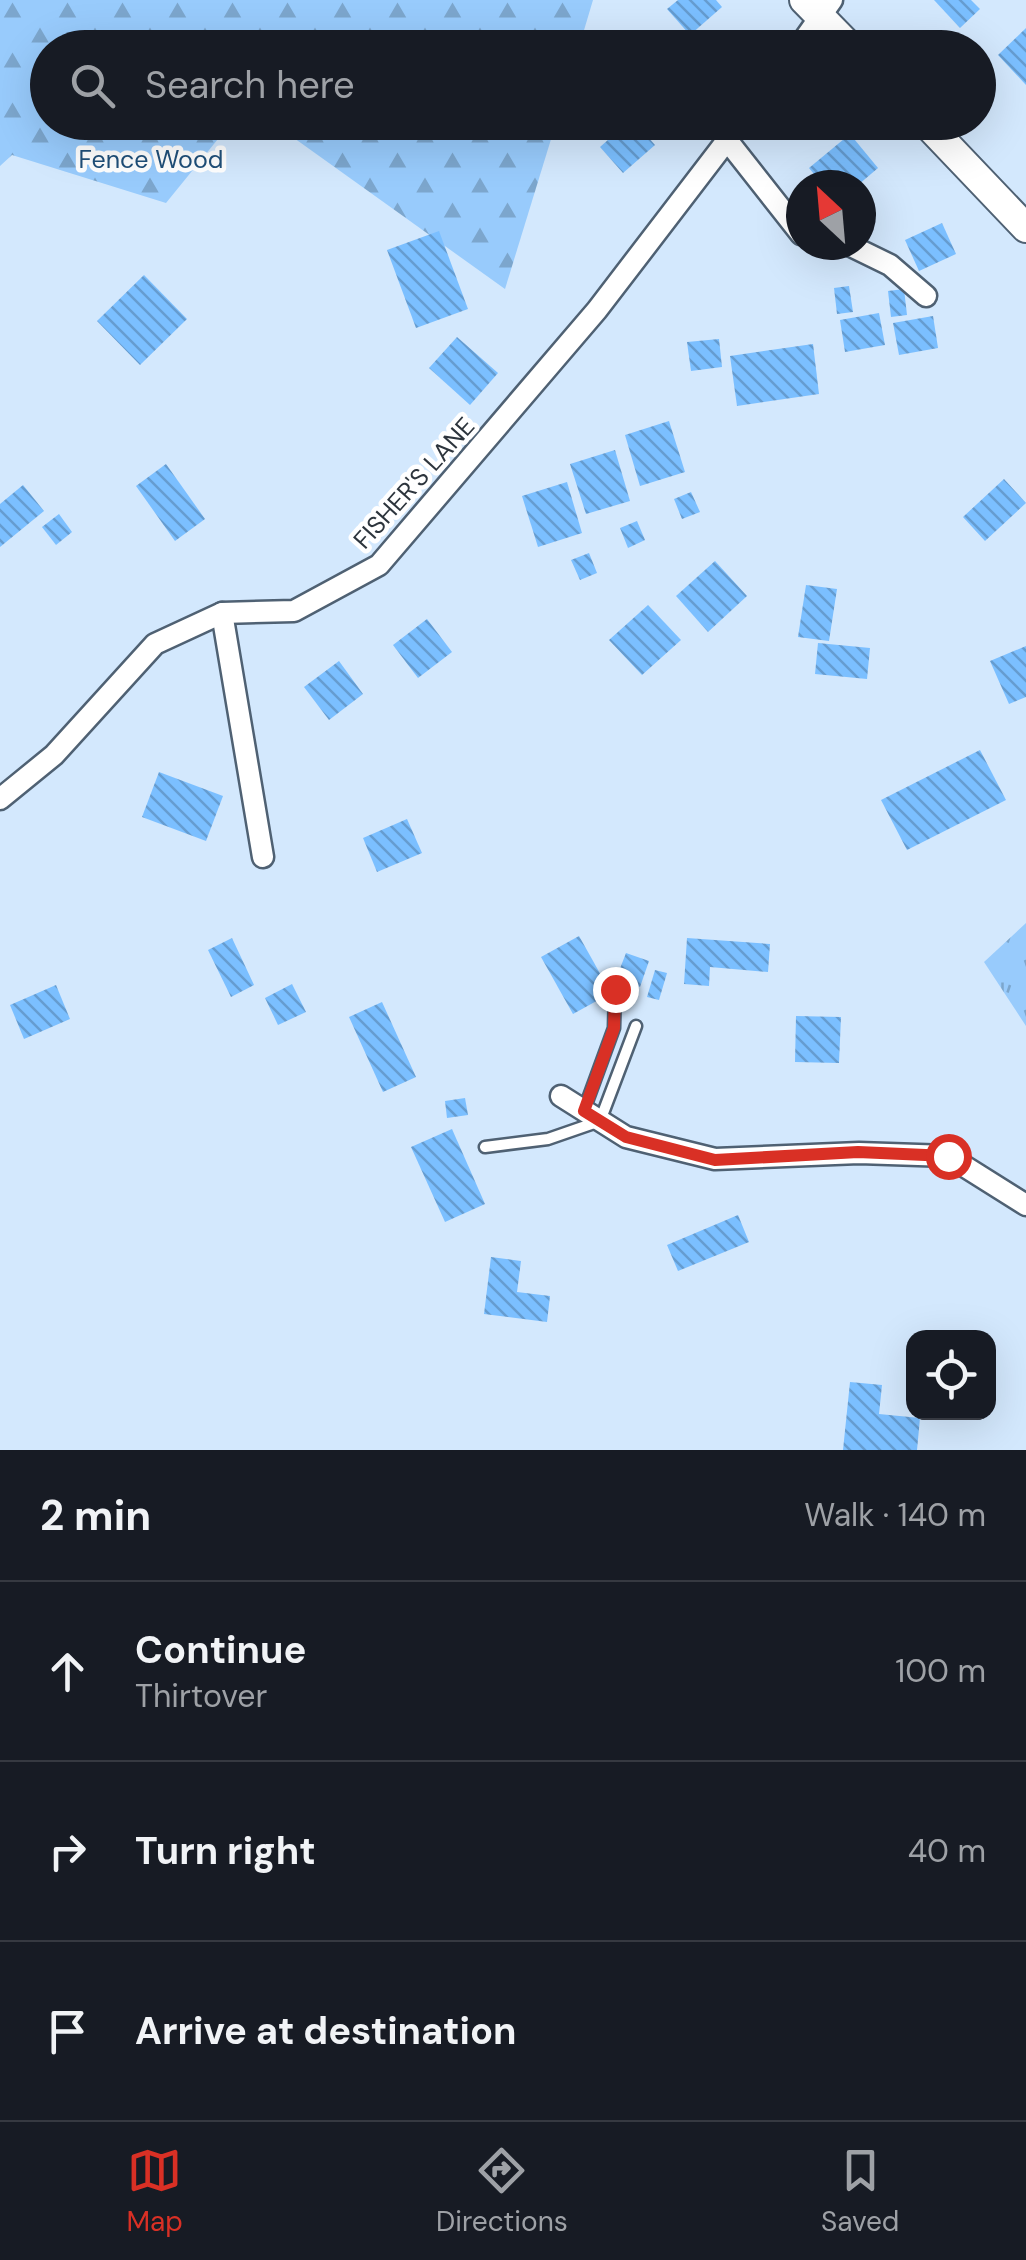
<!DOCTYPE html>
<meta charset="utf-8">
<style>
:root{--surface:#171b24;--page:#20242c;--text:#f1f3f6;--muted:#9ea1a6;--line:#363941;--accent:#d93025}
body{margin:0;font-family:"DM Sans",sans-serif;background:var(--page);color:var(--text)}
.controls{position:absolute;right:30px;bottom:30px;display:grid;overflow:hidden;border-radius:20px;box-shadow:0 10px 40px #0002}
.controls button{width:90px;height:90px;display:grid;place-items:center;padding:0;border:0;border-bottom:2px solid var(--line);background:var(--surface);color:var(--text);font:50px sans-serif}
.compass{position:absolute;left:786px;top:170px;width:90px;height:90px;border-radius:50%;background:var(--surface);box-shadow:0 10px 40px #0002;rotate:334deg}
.stop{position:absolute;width:30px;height:30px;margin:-22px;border:8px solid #d93025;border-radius:50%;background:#fff}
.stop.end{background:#d93025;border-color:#fff;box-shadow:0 2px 10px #0008}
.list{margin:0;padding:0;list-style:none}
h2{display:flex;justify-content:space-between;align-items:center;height:130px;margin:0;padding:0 40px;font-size:42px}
h2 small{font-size:32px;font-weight:400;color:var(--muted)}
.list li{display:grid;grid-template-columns:65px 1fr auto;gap:30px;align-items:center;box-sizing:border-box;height:180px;padding:0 40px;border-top:2px solid var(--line)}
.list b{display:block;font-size:38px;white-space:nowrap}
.list p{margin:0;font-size:32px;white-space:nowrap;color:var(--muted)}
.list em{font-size:32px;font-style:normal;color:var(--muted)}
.icon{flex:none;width:55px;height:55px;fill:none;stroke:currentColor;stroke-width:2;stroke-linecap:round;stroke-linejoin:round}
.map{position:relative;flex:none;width:1026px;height:1450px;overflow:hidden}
.search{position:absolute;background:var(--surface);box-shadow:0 10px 40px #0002;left:30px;right:30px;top:30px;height:110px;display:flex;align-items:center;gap:25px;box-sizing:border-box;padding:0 35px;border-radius:55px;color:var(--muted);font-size:38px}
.sheet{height:670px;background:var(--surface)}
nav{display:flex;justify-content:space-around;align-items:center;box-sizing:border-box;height:140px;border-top:2px solid var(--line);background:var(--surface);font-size:28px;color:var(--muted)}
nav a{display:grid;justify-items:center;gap:5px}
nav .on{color:var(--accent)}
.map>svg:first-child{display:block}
.forest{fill:url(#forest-firs)}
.park{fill:url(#park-tufts)}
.building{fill:url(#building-back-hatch)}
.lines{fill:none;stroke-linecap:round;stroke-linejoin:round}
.lane-casing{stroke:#4f6173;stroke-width:15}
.street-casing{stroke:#4f6173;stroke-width:25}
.secondary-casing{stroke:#4f6173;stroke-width:32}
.lane{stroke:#fff;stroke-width:10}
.street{stroke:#fff;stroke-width:20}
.secondary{stroke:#fff;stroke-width:28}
.route{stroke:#d93025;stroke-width:12}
.labels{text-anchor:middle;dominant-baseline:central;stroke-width:9;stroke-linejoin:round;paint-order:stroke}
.park-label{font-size:25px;fill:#1f4f79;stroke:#fff}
.street-label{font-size:25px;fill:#2d353d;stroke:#fff}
</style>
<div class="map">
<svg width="1026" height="1450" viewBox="0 0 1026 1450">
<defs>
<pattern id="forest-firs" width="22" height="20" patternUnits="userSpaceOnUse" patternTransform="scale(2.5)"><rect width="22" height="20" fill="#98cbfc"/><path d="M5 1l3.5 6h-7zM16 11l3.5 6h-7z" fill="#7ca6cd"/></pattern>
<pattern id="park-tufts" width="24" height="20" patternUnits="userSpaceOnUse" patternTransform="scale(2.5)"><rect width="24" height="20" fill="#98cbfc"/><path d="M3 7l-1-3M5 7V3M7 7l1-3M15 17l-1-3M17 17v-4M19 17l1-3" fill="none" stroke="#7ca6cd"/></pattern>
<pattern id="building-back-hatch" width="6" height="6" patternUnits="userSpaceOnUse" patternTransform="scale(2.5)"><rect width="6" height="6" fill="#7bbfff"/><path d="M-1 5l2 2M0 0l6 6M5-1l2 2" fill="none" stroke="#659cd0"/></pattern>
</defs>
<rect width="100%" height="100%" fill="#d3e8fd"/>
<g class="forest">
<path d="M0,0H593L579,47L48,48V122L231,123L166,203L12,155L0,166Z"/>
<path d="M273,123H556L505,289Z"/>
</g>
<path class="park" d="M1026,923V1026L984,962Z"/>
<g class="building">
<path d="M678,0H716L722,7L690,35L667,9Z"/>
<path d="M934,0H971L980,9L960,28Z"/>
<path d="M1026,28V85L998,55Z"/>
<path d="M628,122H635L655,145L623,173L600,147Z"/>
<path d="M850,134L878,168L858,185H823L809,168Z"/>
<path d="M942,223L956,254L919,271L905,240Z"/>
<path d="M439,231L468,309L416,328L387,250Z"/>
<path d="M144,275L187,319L140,365L97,321Z"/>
<path d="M849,286L853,312L837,314L834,288Z"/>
<path d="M904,289L907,315L891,317L888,291Z"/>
<path d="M879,313L885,345L845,352L840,320Z"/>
<path d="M933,316L938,348L899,355L893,323Z"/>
<path d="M457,337L498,373L470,405L429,368Z"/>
<path d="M719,339L722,367L691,371L687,342Z"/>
<path d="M813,344L819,394L737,406L730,356Z"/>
<path d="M669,421L685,472L640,486L625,435Z"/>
<path d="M615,450L630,501L586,514L570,464Z"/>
<path d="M166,464L205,519L175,541L136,486Z"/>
<path d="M1004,479L1026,503L985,541L963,517Z"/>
<path d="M567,482L582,533L538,547L522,496Z"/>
<path d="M23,485L44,511L0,547V504Z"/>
<path d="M691,492L700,512L682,519L674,499Z"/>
<path d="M59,514L72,532L56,545L42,527Z"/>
<path d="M637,521L645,540L628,548L620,528Z"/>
<path d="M589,553L597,573L580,580L571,560Z"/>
<path d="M715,561L747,596L708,632L676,596Z"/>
<path d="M806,585L837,589L829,641L798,637Z"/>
<path d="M648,605L681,640L642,675L609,640Z"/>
<path d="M427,619L452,652L418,678L393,645Z"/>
<path d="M818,643L870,648L867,679L815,674Z"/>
<path d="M1026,646V697L1009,704L990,661Z"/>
<path d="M339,661L363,694L329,720L304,687Z"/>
<path d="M980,750L1006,800L907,850L881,800Z"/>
<path d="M159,772L223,796L206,841L142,817Z"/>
<path d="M407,819L422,853L377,872L363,838Z"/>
<path d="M579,936L611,993L573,1014L541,957Z"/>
<path d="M232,938L254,985L231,997L208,950Z"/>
<path d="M687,938L770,944L768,972L710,967L709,986L684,984Z"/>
<path d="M626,953L649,961L640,987L616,979Z"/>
<path d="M655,970L667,973L659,1000L647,997Z"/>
<path d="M292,984L306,1012L278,1025L265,998Z"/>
<path d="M56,985L70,1019L24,1039L10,1005Z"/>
<path d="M382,1002L416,1077L383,1092L349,1017Z"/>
<path d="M796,1016L841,1017L839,1063L795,1062Z"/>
<path d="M465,1098L468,1115L447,1118L445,1101Z"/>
<path d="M452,1129L485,1204L445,1222L411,1147Z"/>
<path d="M738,1215L749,1242L678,1271L667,1245Z"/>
<path d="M491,1257L521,1261L517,1292L550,1296L547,1322L484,1314Z"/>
<path d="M850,1382L882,1385L879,1414L920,1418L917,1450H843Z"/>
</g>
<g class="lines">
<defs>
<g id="lane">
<path d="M584,1110L614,1028L615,989"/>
<path d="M485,1147L548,1139L600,1121L636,1026"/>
</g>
<g id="street">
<path d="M798,48L832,0"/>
<path d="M727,140L801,234"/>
<path d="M849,245L890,265L926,296"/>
<path d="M222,613L263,857"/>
<path d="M0,799L54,755L155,644L222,613L294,611L379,565L597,310L741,122"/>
<path d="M561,1096L626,1137L715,1159L859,1153L948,1156L1026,1205"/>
</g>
<g id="secondary">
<path d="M804,0L851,48"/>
<path d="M925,122L1026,228"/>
</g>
</defs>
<use href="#lane" class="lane-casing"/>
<use href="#street" class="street-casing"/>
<use href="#secondary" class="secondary-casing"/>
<use href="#lane" class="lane"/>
<use href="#street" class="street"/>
<use href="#secondary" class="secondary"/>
</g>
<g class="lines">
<path class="route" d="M615,989L614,1028L584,1111L626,1137L715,1160L858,1152L948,1156"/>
</g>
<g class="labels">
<g class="park-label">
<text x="151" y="159">Fence Wood</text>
</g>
<g class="street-label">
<text transform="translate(414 483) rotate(-48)">FISHER'S LANE</text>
</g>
</g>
</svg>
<div class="controls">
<button><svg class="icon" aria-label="locate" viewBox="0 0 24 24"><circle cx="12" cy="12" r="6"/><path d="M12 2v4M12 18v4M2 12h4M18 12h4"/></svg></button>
</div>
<svg class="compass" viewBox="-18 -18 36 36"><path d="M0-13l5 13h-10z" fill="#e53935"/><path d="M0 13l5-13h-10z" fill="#9ea1a6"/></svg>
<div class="stop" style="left:948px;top:1156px"></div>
<div class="stop end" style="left:615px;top:989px"></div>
<div class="search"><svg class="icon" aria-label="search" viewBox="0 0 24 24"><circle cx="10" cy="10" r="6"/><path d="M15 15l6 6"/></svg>Search here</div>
</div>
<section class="sheet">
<h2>2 min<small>Walk · 140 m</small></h2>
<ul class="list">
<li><svg class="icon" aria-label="ahead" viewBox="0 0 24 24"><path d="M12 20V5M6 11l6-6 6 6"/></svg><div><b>Continue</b><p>Thirtover</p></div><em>100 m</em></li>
<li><svg class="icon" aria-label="right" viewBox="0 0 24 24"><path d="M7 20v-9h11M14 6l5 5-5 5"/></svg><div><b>Turn right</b></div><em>40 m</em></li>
<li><svg class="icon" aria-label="arrive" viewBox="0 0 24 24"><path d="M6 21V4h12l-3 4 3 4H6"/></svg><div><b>Arrive at destination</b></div></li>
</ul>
</section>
<nav>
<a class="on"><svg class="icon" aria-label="map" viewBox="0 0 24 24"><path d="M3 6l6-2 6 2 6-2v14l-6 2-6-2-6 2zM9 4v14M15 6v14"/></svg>Map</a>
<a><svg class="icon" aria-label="directions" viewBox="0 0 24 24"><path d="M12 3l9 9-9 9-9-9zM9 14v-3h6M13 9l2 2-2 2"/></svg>Directions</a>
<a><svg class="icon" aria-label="saved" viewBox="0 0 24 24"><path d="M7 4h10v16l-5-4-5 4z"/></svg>Saved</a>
</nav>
